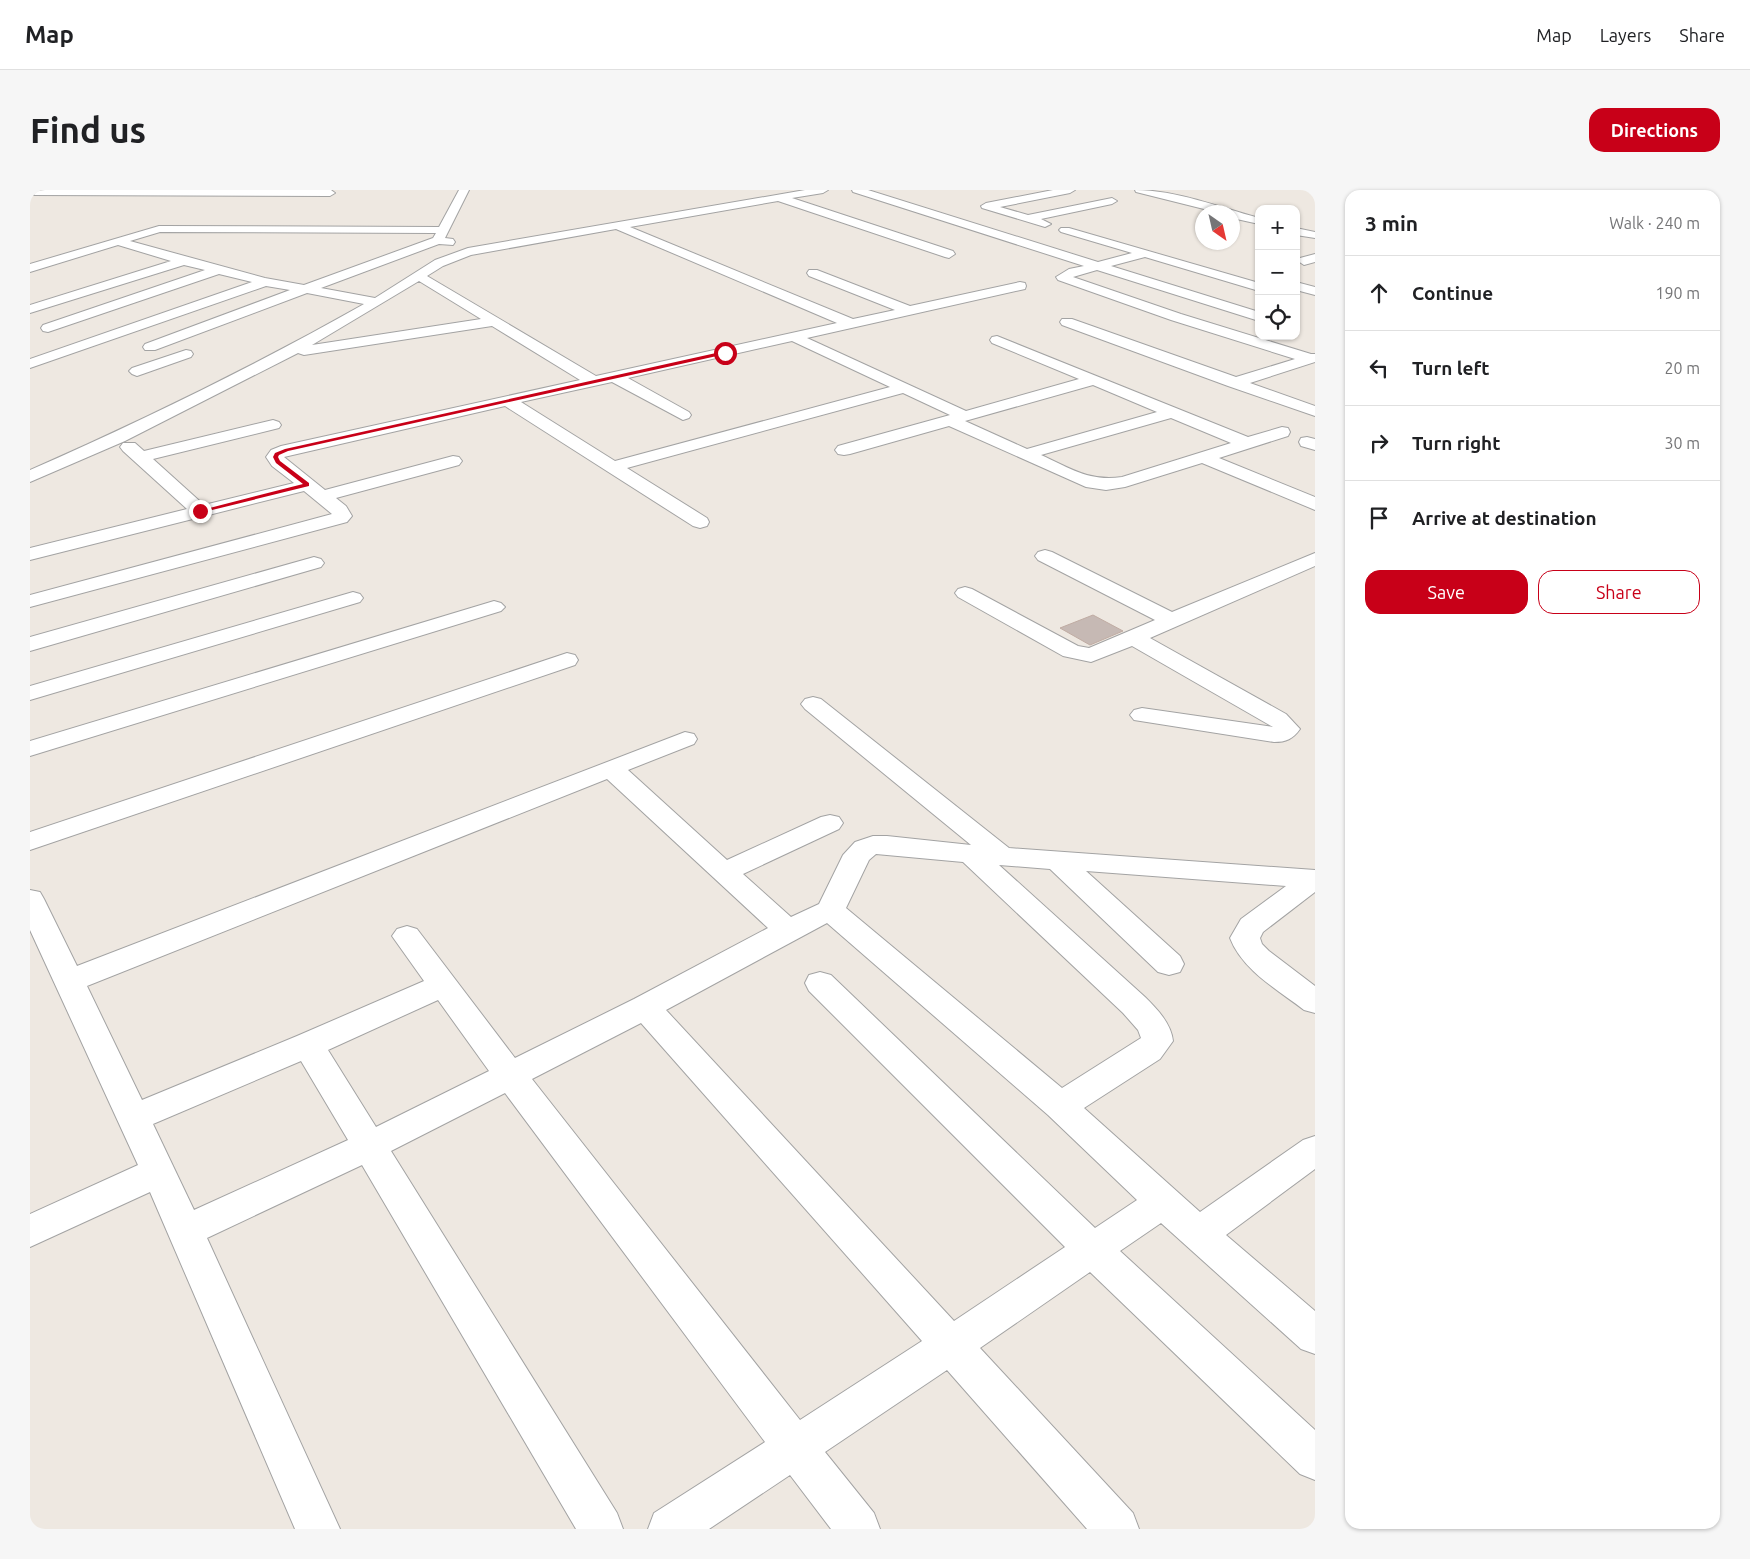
<!DOCTYPE html>
<meta charset="utf-8">
<style>
:root{--surface:#fff;--page:#f6f6f6;--text:#202124;--muted:#757577;--line:#e0e0e0;--accent:#c80018}
body{margin:0;font-family:Ubuntu,sans-serif;background:var(--page);color:var(--text)}
.controls{position:absolute;right:15px;top:15px;display:grid;overflow:hidden;border-radius:10px;box-shadow:0 1px 4px #0004}
.controls button{width:45px;height:45px;display:grid;place-items:center;padding:0;border:0;border-bottom:1px solid var(--line);background:var(--surface);color:var(--text);font:25px sans-serif}
.compass{position:absolute;left:1165px;top:15px;width:45px;height:45px;border-radius:50%;background:var(--surface);box-shadow:0 1px 4px #0004;rotate:146deg}
.stop{position:absolute;width:15px;height:15px;margin:-11px;border:4px solid #c80018;border-radius:50%;background:#fff}
.stop.end{background:#c80018;border-color:#fff;box-shadow:0 1px 5px #0008}
.list{margin:0;padding:0;list-style:none}
h2{display:flex;justify-content:space-between;align-items:center;height:65px;margin:0;padding:0 20px;font-size:21px}
h2 small{font-size:16px;font-weight:400;color:var(--muted)}
.list li{display:grid;grid-template-columns:32px 1fr auto;gap:15px;align-items:center;box-sizing:border-box;height:75px;padding:0 20px;border-top:1px solid var(--line)}
.list b{display:block;font-size:19px;white-space:nowrap}
.list em{font-size:16px;font-style:normal;color:var(--muted)}
.actions{display:flex;gap:10px;padding:15px 20px}
.actions a{flex:1;padding:11px 0;border:1px solid var(--accent);border-radius:15px;text-align:center;font-size:18px;color:var(--accent)}
.actions .main{background:var(--accent);color:#fff}
.icon{flex:none;width:28px;height:28px;fill:none;stroke:currentColor;stroke-width:2;stroke-linecap:round;stroke-linejoin:round}
.map{position:relative;flex:none;width:1285px;height:1339px;overflow:hidden;border-radius:15px}
header{display:flex;align-items:center;gap:30px;box-sizing:border-box;height:70px;padding:0 25px;background:var(--surface);border-bottom:1px solid var(--line)}
header strong{font-size:24px}
nav{display:flex;gap:28px;margin-inline-start:auto;font-size:18px}
.intro{display:flex;align-items:center;justify-content:space-between;box-sizing:border-box;height:120px;padding:0 30px}
h1{margin:0;font-size:35px}
.button{padding:12px 22px;border-radius:15px;background:var(--accent);color:#fff;font-size:18px;font-weight:700}
main{display:flex;gap:30px;padding:0 30px}
aside{flex:1;background:var(--surface);border-radius:15px;box-shadow:0 1px 4px #0004}
.map>svg:first-child{display:block}
.building{fill:#c6b9b4;stroke:#c0aca3}
.lines{fill:none;stroke-linecap:round;stroke-linejoin:round}
.minor-casing{stroke:#a3a3a3;stroke-width:2}
.minor{fill:#fff;fill-rule:evenodd}
.route{fill:#c80018}
</style>
<header>
<strong>Map</strong>
<nav><a>Map</a><a>Layers</a><a>Share</a></nav>
</header>
<div class="intro"><h1>Find us</h1><a class="button">Directions</a></div>
<main>
<div class="map">
<svg width="1285" height="1339" viewBox="0 0 1285 1339">
<rect width="100%" height="100%" fill="#eee8e1"/>
<path class="building" d="M1063,425L1093,441L1060,455L1030,438Z"/>
<g class="lines">
<defs>
<g id="minor">
<path d="M0,0H301L305,3L300,6L1,5Z"/>
<path d="M429,0H439L415,48L423,49L425,52L423,55L409,54L291,98L345,108L405,70L438,58L775,0H798L793,3L762,8L923,61L925,64L919,68L915,67L748,11L600,37L823,129L865,120L779,86L777,83L779,80H787L880,116L990,92L995,93L996,96L995,99L777,148L936,221L1049,189L962,153L960,150L962,147L967,146L1218,247L1252,237L1258,238L1260,242L1258,246L1189,268L1285,307V320L1172,273L1095,297L1076,300L1056,297L919,236L820,264L814,265L808,264L805,260L808,256L920,225L873,203L597,278L677,328L679,332L677,336L670,338L663,336L475,216L254,267L295,300L423,266L429,267L432,271L429,275L306,308L316,316L322,326L317,332L0,417V405L302,324L274,301L0,370V358L157,319L93,261L90,257L93,253H105L114,261L243,230L249,232L251,235L249,238L123,269L174,315L264,293L242,276L236,267L241,260L251,256L550,190L462,136L274,165L268,163L95,251L0,292V280C114,230 226,175 334,114L277,103L125,160H115L113,157L115,154L260,100L236,96L0,178V169L222,92L189,84L18,142L13,141L11,138L13,135L175,80L154,75L0,123V115L141,71L88,55L0,82V74L129,36L409,37ZM586,39L807,133L566,186L397,86L413,76L441,65ZM130,42L406,43L403,48L274,95L235,88L100,51ZM389,91L451,129L282,155ZM762,151L860,197L585,271L491,212L582,192L653,230L659,228L661,225L659,222L598,188ZM1063,195L1127,222L997,259L935,231ZM1141,228L1201,253L1092,287C1059,292 1040,278 1011,265Z"/>
<path d="M822,0H838L1068,72L1102,63L1031,42L1029,40L1031,38H1039L1229,93V101L1115,67L1081,76L1229,122V131L1067,80L1043,87L1151,124L1281,164H1285V172L1220,193L1285,216V226L1198,196L1032,135L1030,132L1032,129H1042L1206,187L1265,169L1141,130L1028,90L1026,87L1039,79L1054,76L823,2Z"/>
<path d="M1023,0H1045L1040,3L970,17L998,25L1082,8L1087,11L1082,14L1011,29L1021,34L1015,37L952,18L951,16L956,13Z"/>
<path d="M1105,0C1146,0 1189,17 1229,28V34L1202,28V22H1186L1106,2Z"/>
<path d="M1266,38L1285,42V48L1266,45Z"/>
<path d="M1285,64V72L1274,75L1268,71L1270,68Z"/>
<path d="M1266,92L1285,97V105L1266,100Z"/>
<path d="M156,160L161,161L163,164L161,167L107,186L102,184L99,181L102,178Z"/>
<path d="M1277,247L1285,249V260L1271,256L1269,252L1271,248Z"/>
<path d="M1015,360L1022,362L1142,422L1285,363V376L1120,448L1256,524L1270,539C1263,549 1256,552 1244,552L1104,530L1100,525L1104,520L1112,518L1243,537L1102,456L1061,472L1033,466L928,407L925,403L928,399L935,397L942,399L1048,456L1059,458L1125,430L1008,370L1005,366L1008,362Z"/>
<path d="M284,367L291,369L294,373L291,377L0,461V447Z"/>
<path d="M323,402L330,404L333,408L330,412L0,510V496Z"/>
<path d="M464,411L471,413L475,417L471,421L0,566V551Z"/>
<path d="M537,463L545,465L548,470L545,475L0,660V642Z"/>
<path d="M783,507L791,509L979,658L1285,680V702L1233,742L1230,748L1232,754L1239,761L1285,796V823L1274,820C1248,800 1212,780 1200,748L1211,729L1256,696L1056,681L1150,766L1154,774L1150,782L1139,785L1128,782L1020,679L969,675L1115,807C1127,819 1141,833 1143,851L1130,869L1054,918L1170,1022L1273,950L1285,946V979L1196,1045L1285,1121V1164L1271,1159L1131,1033L1090,1061L1285,1240V1290L1270,1284L1060,1082L950,1158L1103,1323L1109,1339H1057L917,1180L795,1262L844,1323L850,1339H801L760,1285L679,1339H618L624,1323L735,1252L475,903L361,961L587,1323L593,1339H546L332,975L177,1048L310,1339H265L120,1002L0,1057V1024L108,975L0,740V700L10,702L14,709L47,776L655,542L664,544L667,549L664,554L598,580L697,670L791,627L800,625L809,627L813,633L809,639L713,684L761,727L789,714L813,665L825,652L843,646H857L941,655L775,519L771,514L775,509ZM577,589L738,738L604,809L485,868L387,739L377,736L367,739L362,746L394,791L267,846L112,910L57,796ZM846,664L933,672L1093,823L1108,840L1111,848L1032,898L816,718L839,670ZM797,733L1018,925L1107,1010L1065,1038L801,785L790,782L779,785L775,793L779,801L1035,1057L924,1131L636,820ZM408,810L459,881L346,937L298,860ZM611,833L892,1151L770,1230L502,889ZM271,871L318,950L164,1020L123,934Z"/>
</g>
</defs>
<use href="#minor" class="minor-casing"/>
<use href="#minor" class="minor"/>
</g>
<path class="route" d="M695,161L696,164L258,261L249,265L248,267L250,271L279,293V296L170,323L168,321L273,294L246,273L243,267L245,263L255,259Z"/>
</svg>
<div class="controls">
<button>+</button>
<button>−</button>
<button><svg class="icon" aria-label="locate" viewBox="0 0 24 24"><circle cx="12" cy="12" r="6"/><path d="M12 2v4M12 18v4M2 12h4M18 12h4"/></svg></button>
</div>
<svg class="compass" viewBox="-18 -18 36 36"><path d="M0-13l5 13h-10z" fill="#e53935"/><path d="M0 13l5-13h-10z" fill="#757577"/></svg>
<div class="stop" style="left:695px;top:163px"></div>
<div class="stop end" style="left:170px;top:321px"></div>
</div>
<aside>
<h2>3 min<small>Walk · 240 m</small></h2>
<ul class="list">
<li><svg class="icon" aria-label="ahead" viewBox="0 0 24 24"><path d="M12 20V5M6 11l6-6 6 6"/></svg><div><b>Continue</b></div><em>190 m</em></li>
<li><svg class="icon" aria-label="left" viewBox="0 0 24 24"><path d="M17 20v-9H6M10 6l-5 5 5 5"/></svg><div><b>Turn left</b></div><em>20 m</em></li>
<li><svg class="icon" aria-label="right" viewBox="0 0 24 24"><path d="M7 20v-9h11M14 6l5 5-5 5"/></svg><div><b>Turn right</b></div><em>30 m</em></li>
<li><svg class="icon" aria-label="arrive" viewBox="0 0 24 24"><path d="M6 21V4h12l-3 4 3 4H6"/></svg><div><b>Arrive at destination</b></div></li>
</ul>
<div class="actions"><a class="main">Save</a><a>Share</a></div>
</aside>
</main>
